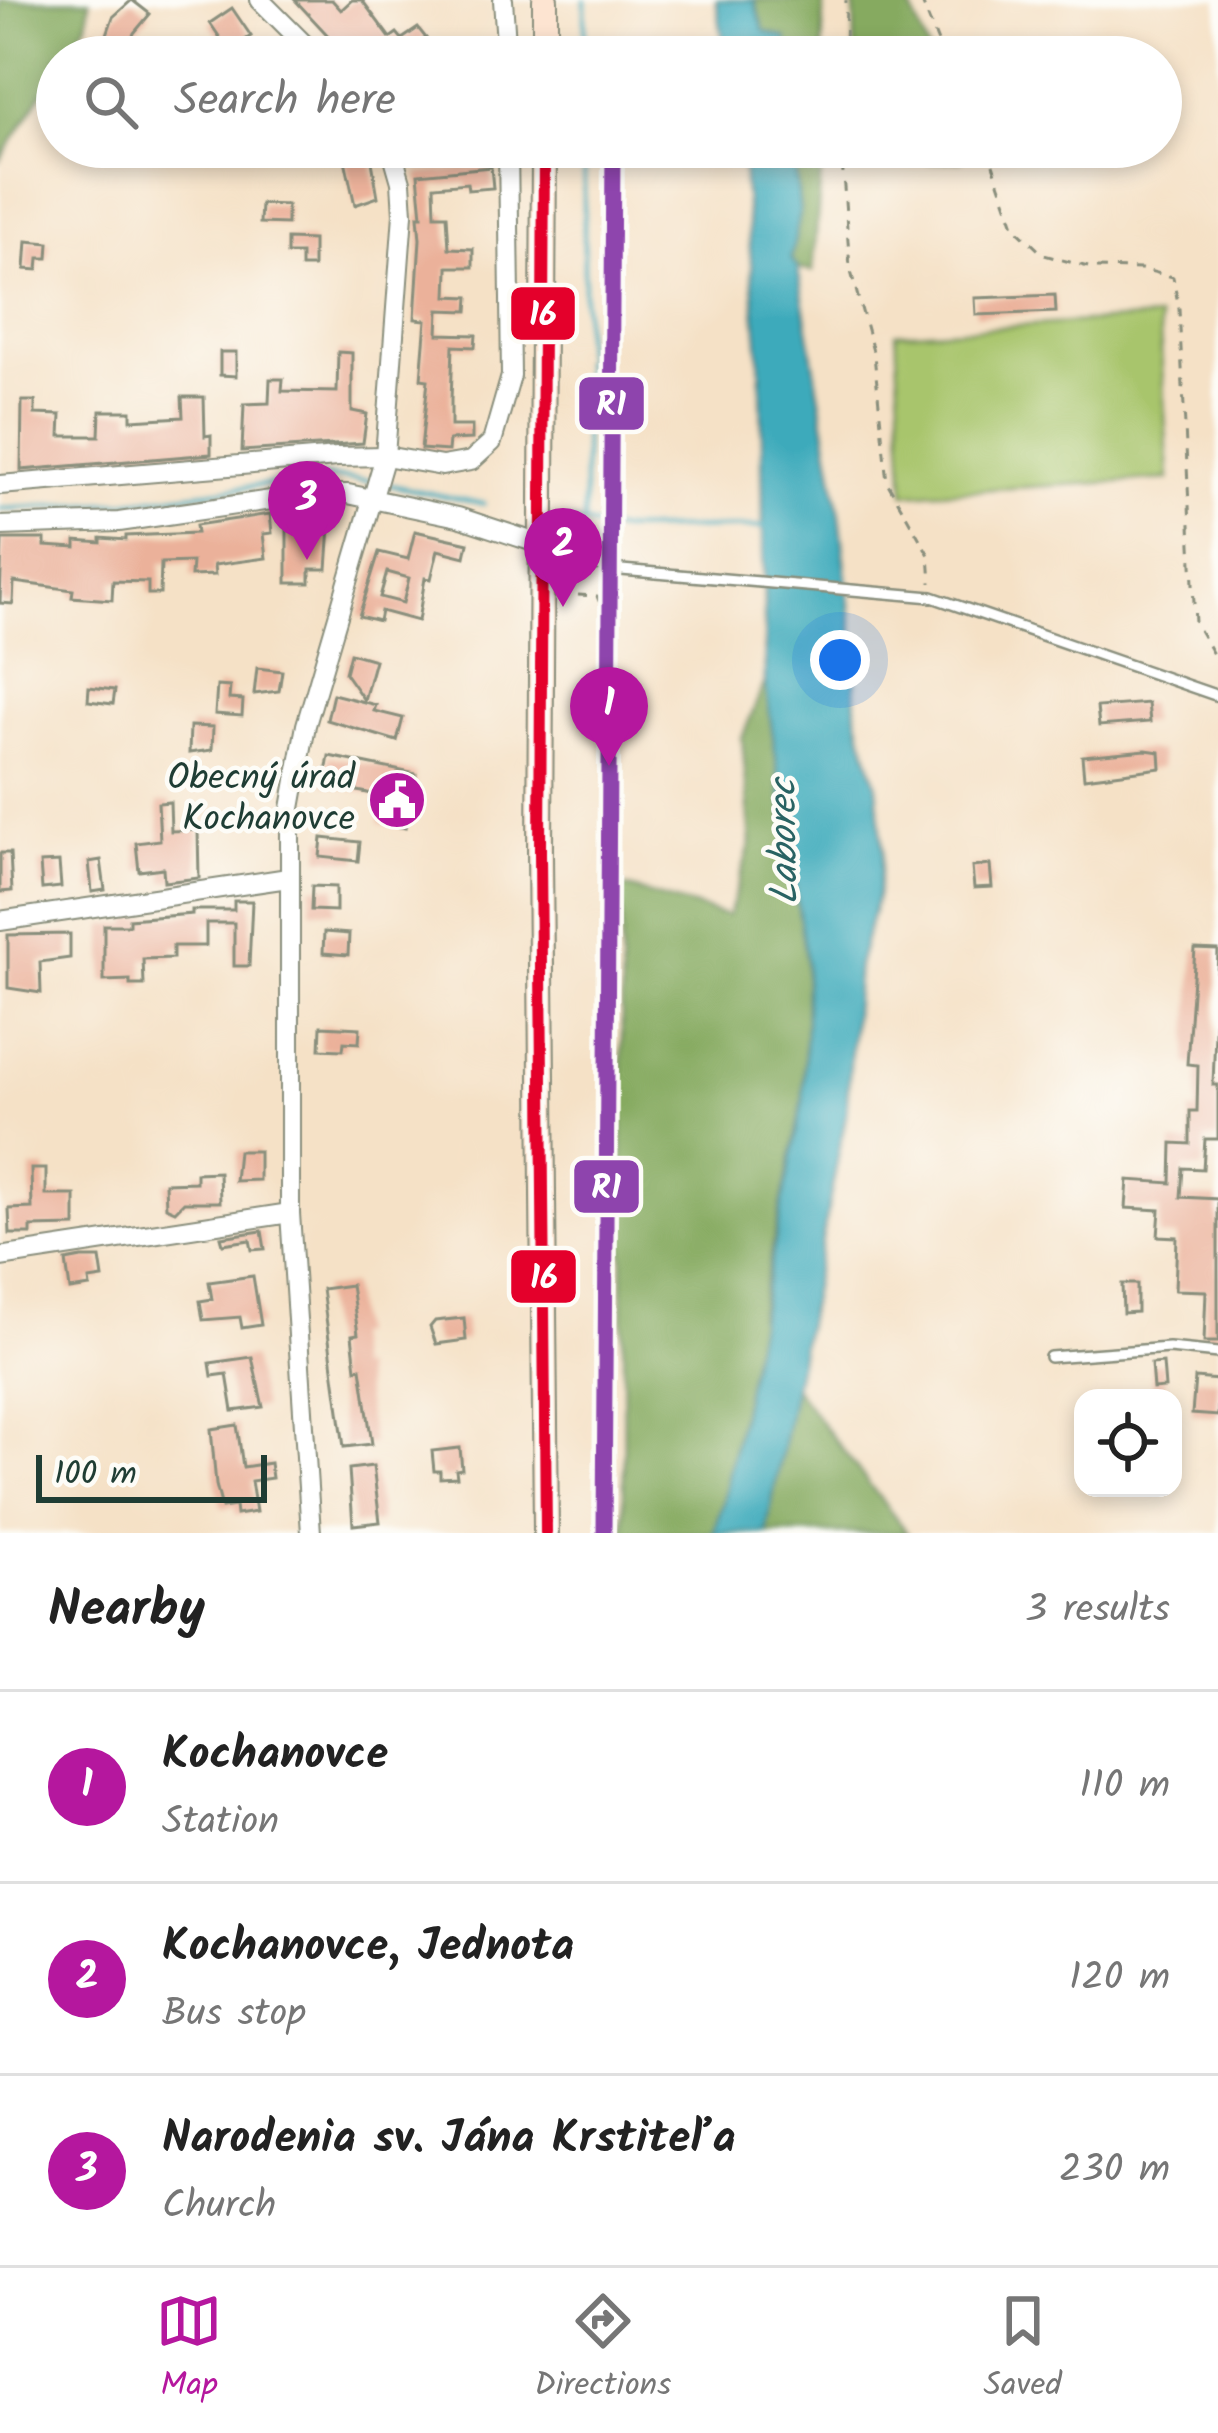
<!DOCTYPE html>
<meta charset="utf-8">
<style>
:root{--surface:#fff;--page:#f6f6f6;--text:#222;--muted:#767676;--line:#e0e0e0;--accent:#b5179e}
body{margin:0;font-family:Kalam,sans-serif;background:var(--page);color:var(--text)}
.controls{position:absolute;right:36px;bottom:36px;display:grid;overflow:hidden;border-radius:24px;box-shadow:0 6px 18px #0003}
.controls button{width:108px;height:108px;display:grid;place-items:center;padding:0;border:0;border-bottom:3px solid var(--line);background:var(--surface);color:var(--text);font:60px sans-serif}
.scale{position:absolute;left:36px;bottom:30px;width:231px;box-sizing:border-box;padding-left:12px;border:6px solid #1f3d34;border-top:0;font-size:33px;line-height:42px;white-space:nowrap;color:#1f3d34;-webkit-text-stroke:9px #fdfcf7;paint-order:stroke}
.you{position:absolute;left:840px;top:660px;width:42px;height:42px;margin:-30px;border:9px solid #fff;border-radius:50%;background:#1a73e8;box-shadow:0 0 0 18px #1a73e833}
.badge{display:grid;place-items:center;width:78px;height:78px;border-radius:50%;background:var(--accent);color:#fff;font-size:39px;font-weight:700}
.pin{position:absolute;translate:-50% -99px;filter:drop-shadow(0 3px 6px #0008)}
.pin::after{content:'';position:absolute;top:63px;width:42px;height:36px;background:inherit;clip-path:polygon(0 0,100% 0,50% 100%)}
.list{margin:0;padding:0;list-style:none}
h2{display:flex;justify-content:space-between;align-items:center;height:156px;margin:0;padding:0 48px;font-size:51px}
h2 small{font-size:39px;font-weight:400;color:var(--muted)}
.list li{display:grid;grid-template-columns:78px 1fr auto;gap:36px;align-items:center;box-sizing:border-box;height:192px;padding:0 48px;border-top:3px solid var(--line)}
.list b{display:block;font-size:45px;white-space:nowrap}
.list p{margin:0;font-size:39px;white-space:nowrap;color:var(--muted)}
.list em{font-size:39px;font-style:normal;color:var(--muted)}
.icon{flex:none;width:66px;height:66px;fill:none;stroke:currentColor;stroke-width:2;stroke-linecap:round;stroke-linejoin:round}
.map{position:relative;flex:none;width:1218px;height:1533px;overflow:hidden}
.search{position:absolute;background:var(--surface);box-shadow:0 6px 18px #0003;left:36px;right:36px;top:36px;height:132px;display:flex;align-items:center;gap:30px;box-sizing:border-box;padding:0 42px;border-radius:66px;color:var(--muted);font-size:45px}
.sheet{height:732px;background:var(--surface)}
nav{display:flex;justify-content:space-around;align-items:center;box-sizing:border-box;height:168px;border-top:3px solid var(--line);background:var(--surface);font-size:33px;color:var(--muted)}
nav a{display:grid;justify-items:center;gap:6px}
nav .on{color:var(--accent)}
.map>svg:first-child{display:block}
.green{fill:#a8c56c;stroke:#648150;stroke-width:3}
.forest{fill:#86aa60;stroke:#52744a;stroke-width:3}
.water{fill:#3caabb;stroke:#2e7478;stroke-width:3}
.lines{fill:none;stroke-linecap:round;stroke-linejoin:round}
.stream{stroke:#3caabb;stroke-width:4.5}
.building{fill:#ebb19a;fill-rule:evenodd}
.service-casing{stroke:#8a8f7d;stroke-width:14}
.minor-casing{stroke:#8a8f7d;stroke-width:22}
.secondary-casing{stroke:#8a8f7d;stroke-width:28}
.path{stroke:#8a8f7d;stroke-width:3;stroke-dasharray:9 9;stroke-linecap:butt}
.service{stroke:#fff;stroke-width:9}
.minor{stroke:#fff;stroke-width:18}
.secondary{stroke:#fde4d1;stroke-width:24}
.bus-1-casing{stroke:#fdfcf7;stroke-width:21}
.bus-1{stroke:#e4002b;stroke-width:12}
.rail-1-casing{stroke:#fdfcf7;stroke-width:24}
.rail-1{stroke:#8e44ad;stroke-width:15}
.labels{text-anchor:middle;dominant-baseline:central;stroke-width:9;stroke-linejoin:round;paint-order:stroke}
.poi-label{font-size:36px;fill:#1f3d34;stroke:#fdfcf7;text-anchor:end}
.water-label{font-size:39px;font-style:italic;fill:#296363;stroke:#fdfcf7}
.line-badge{stroke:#fdfcf7;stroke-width:4.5}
.badge-label{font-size:33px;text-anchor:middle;font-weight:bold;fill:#fff}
</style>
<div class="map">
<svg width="1218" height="1533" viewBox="0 0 1218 1533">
<rect width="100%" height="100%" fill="#fdfcf7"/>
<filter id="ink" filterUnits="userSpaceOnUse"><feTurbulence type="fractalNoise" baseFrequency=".00833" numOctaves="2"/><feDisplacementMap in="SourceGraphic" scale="24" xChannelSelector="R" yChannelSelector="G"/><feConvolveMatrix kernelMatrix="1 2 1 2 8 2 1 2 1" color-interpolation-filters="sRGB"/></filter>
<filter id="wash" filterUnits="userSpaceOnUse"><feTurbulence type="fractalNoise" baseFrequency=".004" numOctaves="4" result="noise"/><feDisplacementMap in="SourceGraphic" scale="48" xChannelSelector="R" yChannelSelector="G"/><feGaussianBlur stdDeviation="2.7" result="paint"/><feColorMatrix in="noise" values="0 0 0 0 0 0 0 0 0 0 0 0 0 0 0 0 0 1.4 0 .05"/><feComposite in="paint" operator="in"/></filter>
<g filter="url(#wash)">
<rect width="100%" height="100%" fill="#f5e1c6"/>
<path class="green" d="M1159,318L1169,479L905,494L896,333Z"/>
<g class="forest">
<path d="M0,0H90L87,23L66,57H57V70L0,160Z"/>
<path d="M754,0H824L822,57H783L788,50L764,31Z"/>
<path d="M854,0H908L931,57H855Z"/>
<path d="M793,147H823L813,271L798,269L791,258L800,213Z"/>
<path d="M913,147H960L961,160L929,162Z"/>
<path d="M765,682L806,962V1024L803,1100L758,1316L796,1390L907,1533H624L621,886L728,916L751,843L742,738Z"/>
</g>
<g class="water">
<path d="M716,0H754L764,31L786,38L788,50L783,57H726Z"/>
<path d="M741,147H793L800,214L791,258L798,269L840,515L854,640L856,712L877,786L883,852L877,897L858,965L846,1115L766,1533H713L723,1503L803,1100L806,1024V962L765,682L761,377Z"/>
</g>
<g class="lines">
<g class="stream">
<path d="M585,57V0"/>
<path d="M381,483L484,504"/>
<path d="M0,509L124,502L327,477L370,481"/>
<path d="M569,521L615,530L767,527"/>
<path d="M584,524V147"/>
</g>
</g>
<g id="blocks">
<g class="building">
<path d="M132,0L150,14L134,33L126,54L103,46L113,17Z"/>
<path d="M295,0H332L341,10L352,0H362L390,38L397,33L402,39L418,28L426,38L398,57H381L374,46L359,57H348Z"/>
<path d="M232,8L251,36L229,51L210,23Z"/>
<path d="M370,150L378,197L355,205L345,160L355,158L354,152Z"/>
<path d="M491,167L493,188L468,190L467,183L434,186L435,215H447L449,248L473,249V267H448V270L447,296L469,297L468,311L439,310L438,334L476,335L475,347L453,346L451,400V426H472V439L449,440L448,451L421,449L428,380L421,379L426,320L415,319L420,239L418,216H422L418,174Z"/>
<path d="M261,204L287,205V224L260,223Z"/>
<path d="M287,239L313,240V267H301V254H287Z"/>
<path d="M27,241L49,243L48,258H39L38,270L25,269Z"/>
<path d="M1055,295L1056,312L976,315L975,298Z"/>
<path d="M220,352H236V376L220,375Z"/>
<path d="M338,352L352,353V411L367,414L363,443L242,451L244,404L269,403L270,379H283L282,391L337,392Z"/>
<path d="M182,397H204L205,436L211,435V454L21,470L22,401H35V414L61,415L60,436H99L100,411H131V420L183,417Z"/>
<path d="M270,514L272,533L263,534L266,558L214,565L215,575L191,576L192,562L161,563L160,594H148V582L113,581L112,600L72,597L73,590L14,582L13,604L0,603L2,539H45V546L76,548V541L101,543V538L126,540V536L197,533L196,525Z"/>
<path d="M287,526H330L327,569H310V583H287Z"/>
<path d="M415,531L468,543L465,557L438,550L431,579L425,578L418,621L381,611L379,621L359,616L379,552L408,559ZM387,572L409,578L403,603L380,597Z"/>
<path d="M350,653L375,660L364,700L345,673Z"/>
<path d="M257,668L282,671L279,691L254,694Z"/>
<path d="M217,686L230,687L229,699L243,700L242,716L215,714Z"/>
<path d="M89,687L115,690L113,704L88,701Z"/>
<path d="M333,694L376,705L374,711L403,718L397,741L327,720Z"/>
<path d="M1148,703L1150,722L1099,726L1097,707Z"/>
<path d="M190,726L213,727L212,750L189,753Z"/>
<path d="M1146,750L1160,752L1161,768L1084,778L1082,756Z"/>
<path d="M329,756L416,774V793L412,792L405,828L379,823L382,807L375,806L377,795L324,784Z"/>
<path d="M170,802L171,831L198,830L199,878L164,882L163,868L139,871L136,843L160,840L158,803Z"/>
<path d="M322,838L360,842L358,861L320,857Z"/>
<path d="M0,853H10L12,891L0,892Z"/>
<path d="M101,860L105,890L92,892L89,862Z"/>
<path d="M59,862L61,887L42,889L40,863Z"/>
<path d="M990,865L992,887L974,888L972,867Z"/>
<path d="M312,886L336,887V911L311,910Z"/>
<path d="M234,901H252L249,966H234V923H206V946H173V958L143,959L144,985H130V980L104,981V925H129V919L192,914V910H234Z"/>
<path d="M324,932L349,934L348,955L323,953Z"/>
<path d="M70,934V958L40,962L41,993L8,988V935Z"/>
<path d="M1195,949L1218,950L1213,1085H1218V1139H1205L1203,1169L1183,1168L1181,1197L1218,1199V1342H1204L1206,1291L1175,1290L1177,1237L1158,1236L1160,1210L1126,1208L1128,1180L1171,1183L1172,1143L1190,1144V1111H1197L1198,1065L1187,1064Z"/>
<path d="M321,1026L360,1028L359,1043L344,1042L343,1050L320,1049Z"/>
<path d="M238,1151H259V1180L235,1181Z"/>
<path d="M31,1169H46V1195H75V1226L31,1227V1234H10L9,1209L32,1208Z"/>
<path d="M219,1172L220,1202H184L175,1211L166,1207L165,1183L196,1182V1173Z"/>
<path d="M262,1231L265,1249L252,1250L250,1240L223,1244L221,1237Z"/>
<path d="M82,1258H100L103,1278L89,1280L90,1287L70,1290L66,1261Z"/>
<path d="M253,1276L261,1325L242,1328L240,1317L203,1320L200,1301L212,1299L209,1282Z"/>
<path d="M1122,1284H1137V1312L1123,1313Z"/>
<path d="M351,1285L358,1334L352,1335L356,1369L361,1368L372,1444L344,1447L322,1289Z"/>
<path d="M464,1318L466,1340L436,1344L430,1327L435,1321Z"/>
<path d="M252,1357L263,1407L233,1411L227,1374L212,1376L210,1363Z"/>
<path d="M1163,1363L1165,1388L1153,1389L1151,1364Z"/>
<path d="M1195,1378L1218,1380V1416L1192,1414Z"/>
<path d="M237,1425L243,1467L270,1463L272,1478L251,1481L256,1512L236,1515L235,1506L222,1508L216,1485L211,1429Z"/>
<path d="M460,1448L462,1469L456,1470L457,1477L440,1478V1471H434L432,1451Z"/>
<path d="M373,1466L380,1522L353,1525L349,1469Z"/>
</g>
</g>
</g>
<g filter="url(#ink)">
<use href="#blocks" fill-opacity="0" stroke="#8a8f7d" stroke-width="3"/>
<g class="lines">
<defs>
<g id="service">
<path d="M543,545L610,569L932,597L1218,696"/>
<path d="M1050,1357L1169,1348L1218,1353"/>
</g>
<g id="minor">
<path d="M260,0L317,57"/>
<path d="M503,0L507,57"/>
<path d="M0,485L337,457L385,456L442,466L471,461L492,442L511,376L508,147"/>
<path d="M0,526L119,522L312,494H348L458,517L540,544"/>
<path d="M0,921L288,878"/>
<path d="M0,1257L290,1213"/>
<path d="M311,1533L290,1213V814L306,725L385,456L403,214L401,182L391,147"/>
</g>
<g id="secondary">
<path d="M545,57V0"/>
<path d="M544,147L540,853L546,1533"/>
</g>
</defs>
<use href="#service" class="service-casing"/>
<use href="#minor" class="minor-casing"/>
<use href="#secondary" class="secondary-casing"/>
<g class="path">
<path d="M921,0L944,57"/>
<path d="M845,57L846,0"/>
<path d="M841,147L850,268L874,355L887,482L929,555L931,583"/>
<path d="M987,147L1015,228L1044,255L1092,268L1141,269L1173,277L1179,309L1195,623L1218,663"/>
<path d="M560,594L597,596L605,616"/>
</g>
<use href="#service" class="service"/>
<use href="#minor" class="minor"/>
<use href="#secondary" class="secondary"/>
<defs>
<path id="bus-1" d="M544,147L540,853L546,1533"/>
</defs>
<use href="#bus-1" class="bus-1-casing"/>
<use href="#bus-1" class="bus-1"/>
<defs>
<path id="rail-1" d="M604,1533L613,147"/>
</defs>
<use href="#rail-1" class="rail-1-casing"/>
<use href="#rail-1" class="rail-1"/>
</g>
</g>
<defs>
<symbol id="civic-disc" viewBox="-11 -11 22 22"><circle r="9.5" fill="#b5179e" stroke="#fdfcf7"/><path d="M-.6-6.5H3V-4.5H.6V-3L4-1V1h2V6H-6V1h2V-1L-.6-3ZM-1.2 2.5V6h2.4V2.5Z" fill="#fff"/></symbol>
</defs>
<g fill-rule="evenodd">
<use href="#civic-disc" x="364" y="767" width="66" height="66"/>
</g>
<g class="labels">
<g class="poi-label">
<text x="355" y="779">Obecný úrad<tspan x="355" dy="41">Kochanovce</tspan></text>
</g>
<g class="water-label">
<text transform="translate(786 842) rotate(-91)">Laborec</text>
</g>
</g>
<g class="line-badge">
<rect x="509" y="285" width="68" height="57" rx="12" fill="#e4002b"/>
<rect x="577" y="375" width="69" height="57" rx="12" fill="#8e44ad"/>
<rect x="572" y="1158" width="69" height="57" rx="12" fill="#8e44ad"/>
<rect x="509" y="1248" width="69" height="57" rx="12" fill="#e4002b"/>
</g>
<g class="badge-label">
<text x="543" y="325">16</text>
<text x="611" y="415">R1</text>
<text x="606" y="1198">R1</text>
<text x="544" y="1288">16</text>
</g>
</svg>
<div class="controls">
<button><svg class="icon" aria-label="locate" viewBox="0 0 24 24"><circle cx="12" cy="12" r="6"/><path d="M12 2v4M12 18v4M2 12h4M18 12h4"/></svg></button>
</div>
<div class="scale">100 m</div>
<div class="you"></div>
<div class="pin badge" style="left:609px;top:766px">1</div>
<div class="pin badge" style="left:563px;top:607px">2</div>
<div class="pin badge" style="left:307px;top:560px">3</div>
<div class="search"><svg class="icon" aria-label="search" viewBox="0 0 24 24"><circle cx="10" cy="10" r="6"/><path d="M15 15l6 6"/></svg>Search here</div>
</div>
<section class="sheet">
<h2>Nearby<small>3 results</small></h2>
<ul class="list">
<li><span class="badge">1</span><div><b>Kochanovce</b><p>Station</p></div><em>110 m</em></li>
<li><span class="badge">2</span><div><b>Kochanovce, Jednota</b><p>Bus stop</p></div><em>120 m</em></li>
<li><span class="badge">3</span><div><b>Narodenia sv. Jána Krstiteľa</b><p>Church</p></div><em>230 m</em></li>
</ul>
</section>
<nav>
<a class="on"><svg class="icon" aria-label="map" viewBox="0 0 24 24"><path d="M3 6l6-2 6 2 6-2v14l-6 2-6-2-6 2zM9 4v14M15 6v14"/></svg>Map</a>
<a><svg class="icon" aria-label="directions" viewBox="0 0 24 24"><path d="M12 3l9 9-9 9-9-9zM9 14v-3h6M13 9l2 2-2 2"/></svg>Directions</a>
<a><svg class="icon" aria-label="saved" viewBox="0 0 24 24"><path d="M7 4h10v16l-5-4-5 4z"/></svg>Saved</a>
</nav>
